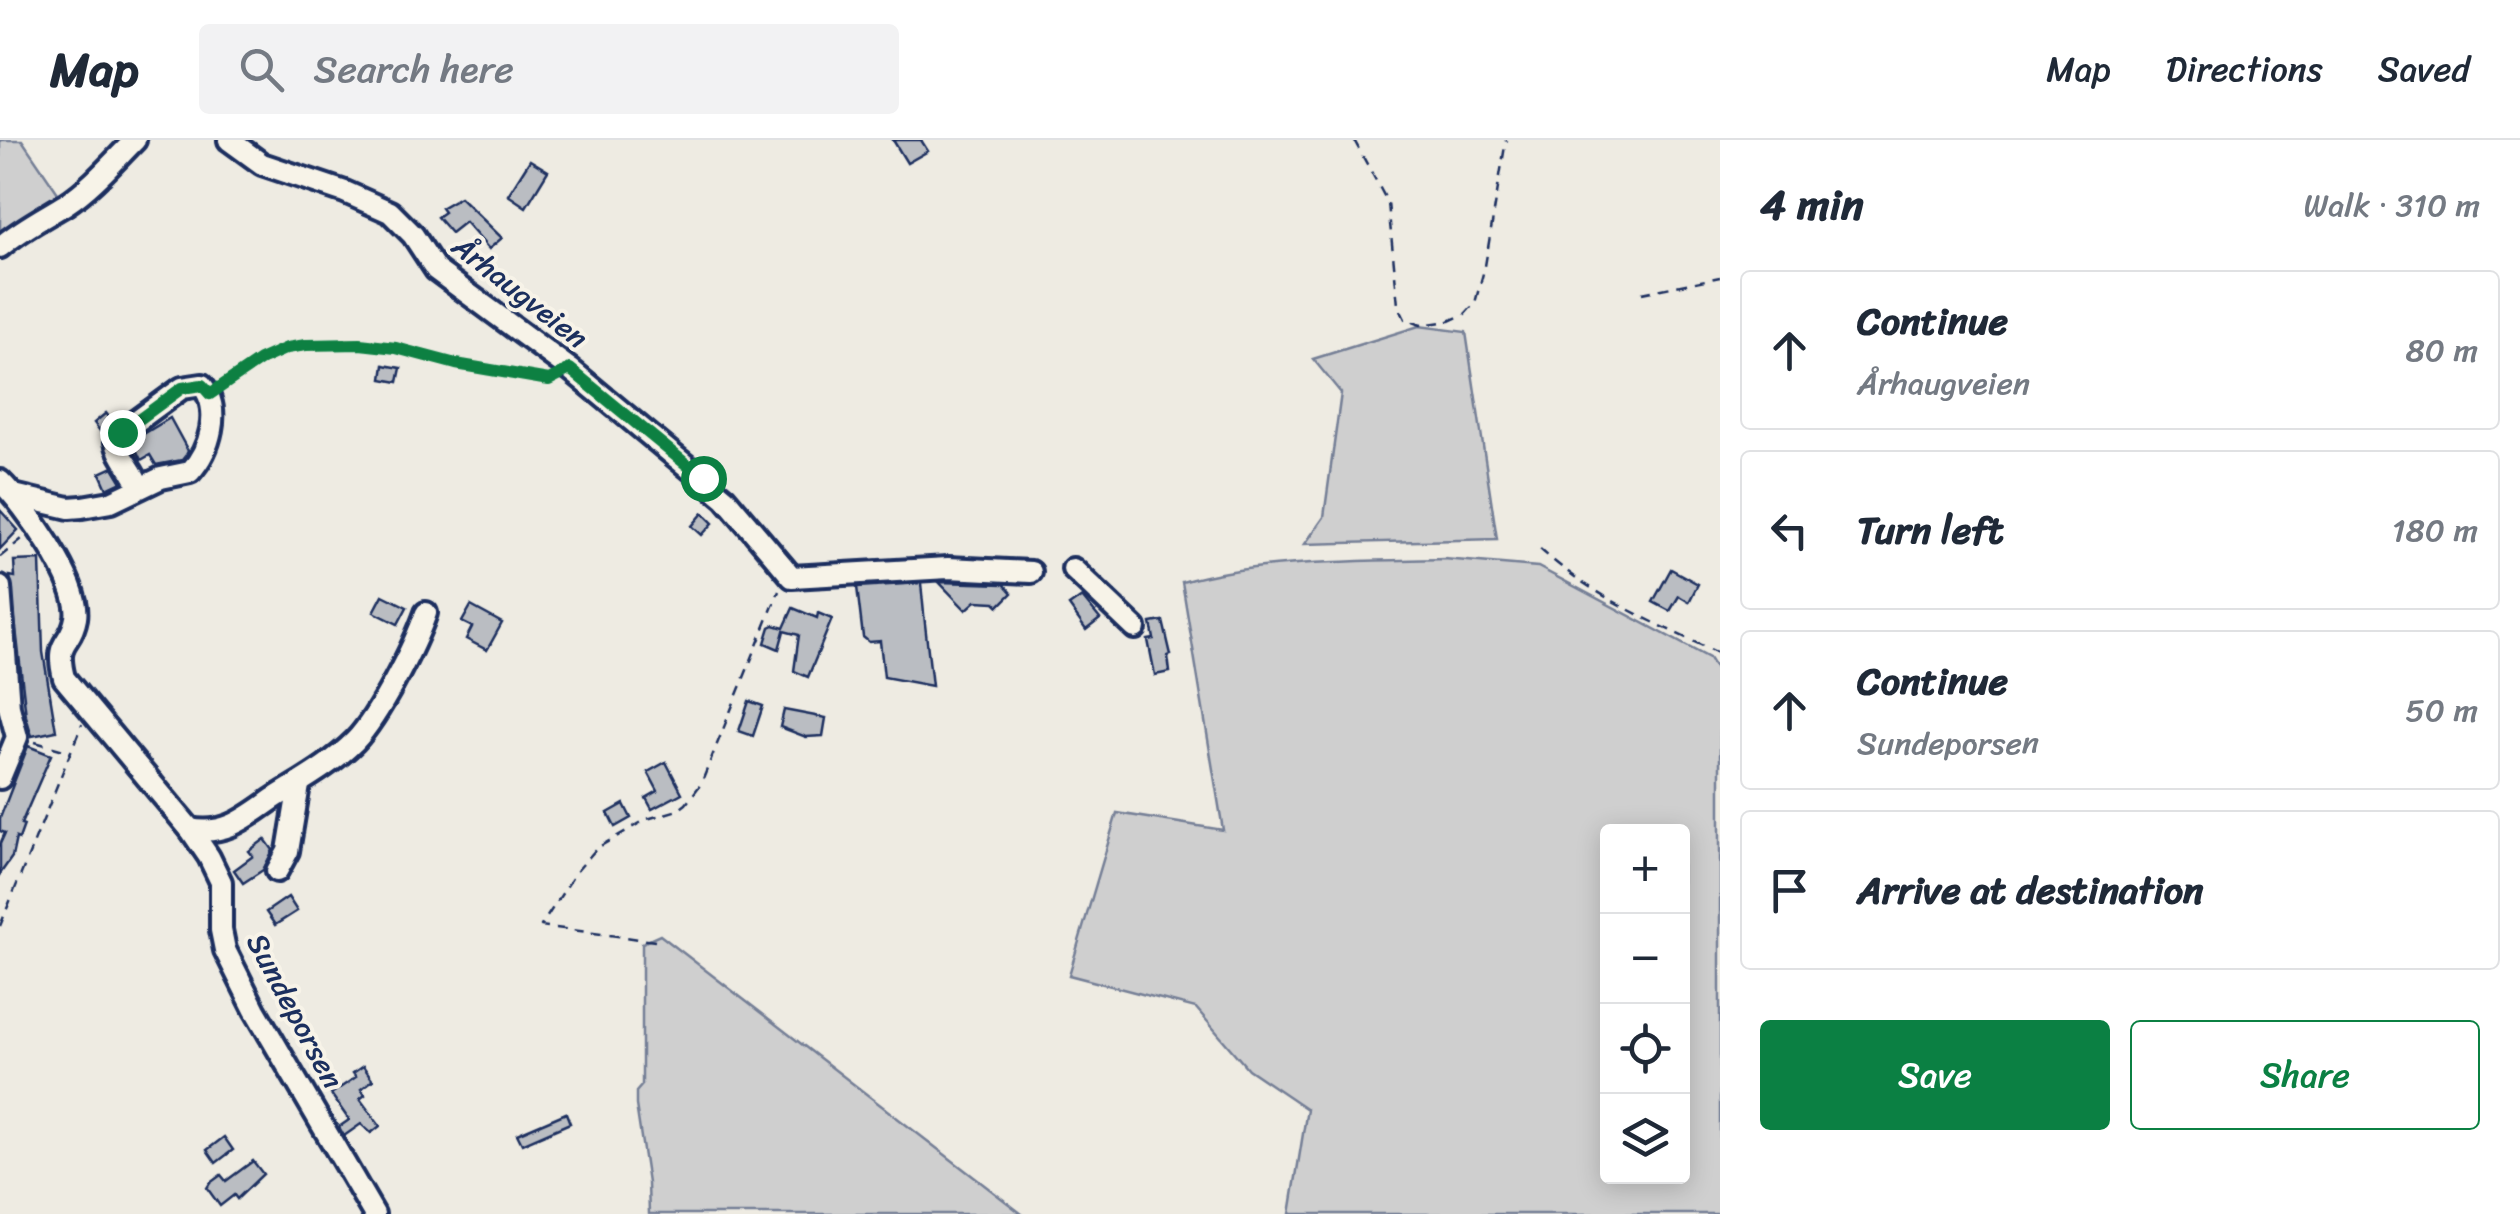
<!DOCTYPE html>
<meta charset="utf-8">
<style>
:root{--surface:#fff;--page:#f2f2f3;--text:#1f2937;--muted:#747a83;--line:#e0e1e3;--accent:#0b8043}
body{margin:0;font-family:Sriracha,sans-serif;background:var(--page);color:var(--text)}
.controls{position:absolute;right:30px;bottom:30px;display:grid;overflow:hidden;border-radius:10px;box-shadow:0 5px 25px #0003}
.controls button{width:90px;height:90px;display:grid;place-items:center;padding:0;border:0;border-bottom:2px solid var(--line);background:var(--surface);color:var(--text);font:50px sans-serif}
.stop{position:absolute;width:30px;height:30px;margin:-22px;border:8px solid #0b8043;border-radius:50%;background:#fff}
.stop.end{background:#0b8043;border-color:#fff;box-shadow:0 2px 10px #0008}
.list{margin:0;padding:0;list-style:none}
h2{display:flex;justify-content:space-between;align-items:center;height:130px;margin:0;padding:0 40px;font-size:42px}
h2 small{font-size:32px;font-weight:400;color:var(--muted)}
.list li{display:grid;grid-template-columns:65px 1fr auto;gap:30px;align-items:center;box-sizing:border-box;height:160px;margin:0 20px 20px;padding:0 20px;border:2px solid var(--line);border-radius:10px}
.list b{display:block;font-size:38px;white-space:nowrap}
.list p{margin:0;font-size:32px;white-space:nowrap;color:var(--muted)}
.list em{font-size:32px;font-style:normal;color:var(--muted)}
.actions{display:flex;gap:20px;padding:30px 40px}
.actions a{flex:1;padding:22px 0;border:2px solid var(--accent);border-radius:10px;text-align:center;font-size:35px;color:var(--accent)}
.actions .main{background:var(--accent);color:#fff}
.icon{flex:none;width:55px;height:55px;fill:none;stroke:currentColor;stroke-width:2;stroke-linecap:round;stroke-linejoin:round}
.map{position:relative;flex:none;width:1720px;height:1074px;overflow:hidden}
header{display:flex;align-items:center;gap:60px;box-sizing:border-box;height:140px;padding:0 50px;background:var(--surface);border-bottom:2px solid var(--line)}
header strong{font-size:48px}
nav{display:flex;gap:55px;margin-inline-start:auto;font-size:35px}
.search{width:700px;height:90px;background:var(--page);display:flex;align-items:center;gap:25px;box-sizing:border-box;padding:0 35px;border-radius:10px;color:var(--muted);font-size:38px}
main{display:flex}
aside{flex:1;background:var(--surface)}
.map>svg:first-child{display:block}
.green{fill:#cfcfcf;stroke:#757f96;stroke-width:2.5;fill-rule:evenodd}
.building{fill:#babdc2;stroke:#1b2f5e;stroke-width:2.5}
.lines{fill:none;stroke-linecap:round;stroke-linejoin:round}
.minor-casing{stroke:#1b2f5e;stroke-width:28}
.path{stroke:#1b2f5e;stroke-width:2.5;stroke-dasharray:10 8;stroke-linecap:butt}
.minor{stroke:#f7f3e8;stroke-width:20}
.route{stroke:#0b8043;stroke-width:12}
.labels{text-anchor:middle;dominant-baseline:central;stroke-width:8;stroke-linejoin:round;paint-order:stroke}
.street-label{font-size:30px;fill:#1b2f5e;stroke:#f7f3e8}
</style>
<header>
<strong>Map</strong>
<div class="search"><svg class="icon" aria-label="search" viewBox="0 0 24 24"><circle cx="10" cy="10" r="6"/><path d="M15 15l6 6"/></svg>Search here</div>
<nav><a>Map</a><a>Directions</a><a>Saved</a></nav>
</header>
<main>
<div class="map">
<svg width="1720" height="1074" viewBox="0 0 1720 1074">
<rect width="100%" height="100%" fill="#eeebe2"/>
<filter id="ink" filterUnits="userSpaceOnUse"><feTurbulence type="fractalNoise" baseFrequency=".01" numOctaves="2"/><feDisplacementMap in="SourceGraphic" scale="20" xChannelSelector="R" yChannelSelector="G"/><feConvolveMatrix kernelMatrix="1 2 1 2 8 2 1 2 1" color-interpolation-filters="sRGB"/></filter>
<g filter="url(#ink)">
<g class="green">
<path d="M0,0H22L58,53L0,97Z"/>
<path d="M1419,186L1466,192L1497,399L1305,404L1324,377L1341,253L1313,219Z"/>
<path d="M1444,419L1538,427L1709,518L1720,536V1074H1290L1307,969L1248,929L1196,868L1069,835L1117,673L1223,690L1182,442C1258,420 1365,421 1444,419ZM1608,692H1682V1036H1608Z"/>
<path d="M660,795L1022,1074H649L648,1043L636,965V952L642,945V803Z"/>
</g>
<g class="building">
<path d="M893,0H921L928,11L907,23Z"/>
<path d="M530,20L548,31L526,67L508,55Z"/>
<path d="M460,57L502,98L489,109L465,82L451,93L437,77L444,72L441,68Z"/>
<path d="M384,225L401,228L398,242L382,239Z"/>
<path d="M106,273L113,282L103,295L94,283Z"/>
<path d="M170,278L188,311L186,315L182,320L156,325L150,315L141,320L132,301Z"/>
<path d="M113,327L122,342L107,349L100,333Z"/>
<path d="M0,370L18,390L0,409Z"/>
<path d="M703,373L713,383L702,395L692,386Z"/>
<path d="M40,420L43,512L56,591L32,596L26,576L10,436L15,437L14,421Z"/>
<path d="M1671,429L1698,444L1689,462L1679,456L1670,471L1653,462Z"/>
<path d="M939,442L1004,444L1012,453L999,466L995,462L976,461L966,470Z"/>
<path d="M921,443L925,484L932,546L884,537L880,501L869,502L863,497L857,447Z"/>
<path d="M383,455L407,467L398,484L374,472Z"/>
<path d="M1082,457L1100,479L1086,490L1069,466Z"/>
<path d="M471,466L502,483L487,510L466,499L472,487L462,482Z"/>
<path d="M793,468L817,478L818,473L832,479L808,537L794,531L799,495L784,491L779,509L765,503L770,487L774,485L784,488Z"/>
<path d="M1163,481L1171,515L1168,516L1170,532L1155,535L1148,500L1154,499L1151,483Z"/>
<path d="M749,561L763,566L753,596L739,591Z"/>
<path d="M784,570L826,578L823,596L806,597L780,587Z"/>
<path d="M28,606L51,615L21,684L24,685L19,699L16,698L12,717L0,734V704L5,693L0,691V678Z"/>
<path d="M666,622L682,653L652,669L646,658L658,651L648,632Z"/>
<path d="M624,664L631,678L615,687L608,673Z"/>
<path d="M265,699L273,710L263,730L243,743L234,730L253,716L249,711Z"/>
<path d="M288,757L297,771L275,785L266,772Z"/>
<path d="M363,926L373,940L361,949L365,955L360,959L380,986L371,993L361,984L344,996L339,987L349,980L331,954L356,937L353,933Z"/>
<path d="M566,973L570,983L522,1004L517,994Z"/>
<path d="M224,997L233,1010L216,1023L207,1010Z"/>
<path d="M253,1021L263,1034L237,1059L234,1055L220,1066L207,1048L210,1043L221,1035L226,1041Z"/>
</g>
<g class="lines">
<defs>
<g id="minor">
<path d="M229,0L262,24L345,52L390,72L413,95L436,130L570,229L725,358L792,437L948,428L1031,432"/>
<path d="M0,107C21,89 43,78 66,64C93,46 113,22 135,0"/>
<path d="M0,341C24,364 82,444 76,478C71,507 54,498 64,538L190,689L209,717L221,742V790L225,810L255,870L374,1074"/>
<path d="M14,355L69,368L82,367L111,362L161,338L190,332C210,310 222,270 202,245L182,248L122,292L116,302C119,318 134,330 139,347"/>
<path d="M1073,429L1135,488"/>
<path d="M0,447L9,567L17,597L0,638"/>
<path d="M190,689C225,696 246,678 273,659C301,641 331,625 355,601C379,576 414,507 426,473"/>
<path d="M277,731L288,711L299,645"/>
</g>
</defs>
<use href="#minor" class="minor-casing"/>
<g class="path">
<path d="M1354,0L1388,63L1398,165L1405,179L1421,185L1449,181L1465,174L1475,163L1485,126L1506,0"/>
<path d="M1642,153L1720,137"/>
<path d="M223,245L260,220L287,208L305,205L360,204L396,208L456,224L551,239"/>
<path d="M1540,409C1591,456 1657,484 1720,514"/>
<path d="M0,417L22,399"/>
<path d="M35,602L71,612"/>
<path d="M0,786L82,584"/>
<path d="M655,801L541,786L576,732L597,708L647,679L678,670L686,664L701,644L779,451"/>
</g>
<use href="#minor" class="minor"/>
</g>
</g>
<g class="lines" filter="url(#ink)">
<path class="route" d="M122,292L182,248L202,245L210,254L260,220L287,208L306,205L360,204L396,208L456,224L549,240L570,229L703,338"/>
</g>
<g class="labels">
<g class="street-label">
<text transform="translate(520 152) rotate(38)">Århaugveien</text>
<text transform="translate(295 871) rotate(62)">Sundeporsen</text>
</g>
</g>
</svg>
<div class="controls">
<button>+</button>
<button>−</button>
<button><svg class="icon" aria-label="locate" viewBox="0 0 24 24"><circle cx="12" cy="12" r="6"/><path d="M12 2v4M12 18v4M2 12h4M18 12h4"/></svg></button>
<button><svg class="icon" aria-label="layers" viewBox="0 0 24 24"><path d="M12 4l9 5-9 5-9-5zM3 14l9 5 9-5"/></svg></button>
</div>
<div class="stop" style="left:703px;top:338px"></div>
<div class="stop end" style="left:122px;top:292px"></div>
</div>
<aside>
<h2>4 min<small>Walk · 310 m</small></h2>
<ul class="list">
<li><svg class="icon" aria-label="ahead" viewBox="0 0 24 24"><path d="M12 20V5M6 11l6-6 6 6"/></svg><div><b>Continue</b><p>Århaugveien</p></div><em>80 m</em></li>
<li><svg class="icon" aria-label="left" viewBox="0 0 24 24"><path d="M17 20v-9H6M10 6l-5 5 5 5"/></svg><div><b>Turn left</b></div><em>180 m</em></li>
<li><svg class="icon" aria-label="ahead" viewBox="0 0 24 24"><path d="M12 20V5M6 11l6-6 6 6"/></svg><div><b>Continue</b><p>Sundeporsen</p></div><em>50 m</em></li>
<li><svg class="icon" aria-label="arrive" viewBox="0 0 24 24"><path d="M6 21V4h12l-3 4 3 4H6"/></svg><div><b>Arrive at destination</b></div></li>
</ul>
<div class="actions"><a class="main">Save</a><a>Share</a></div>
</aside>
</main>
